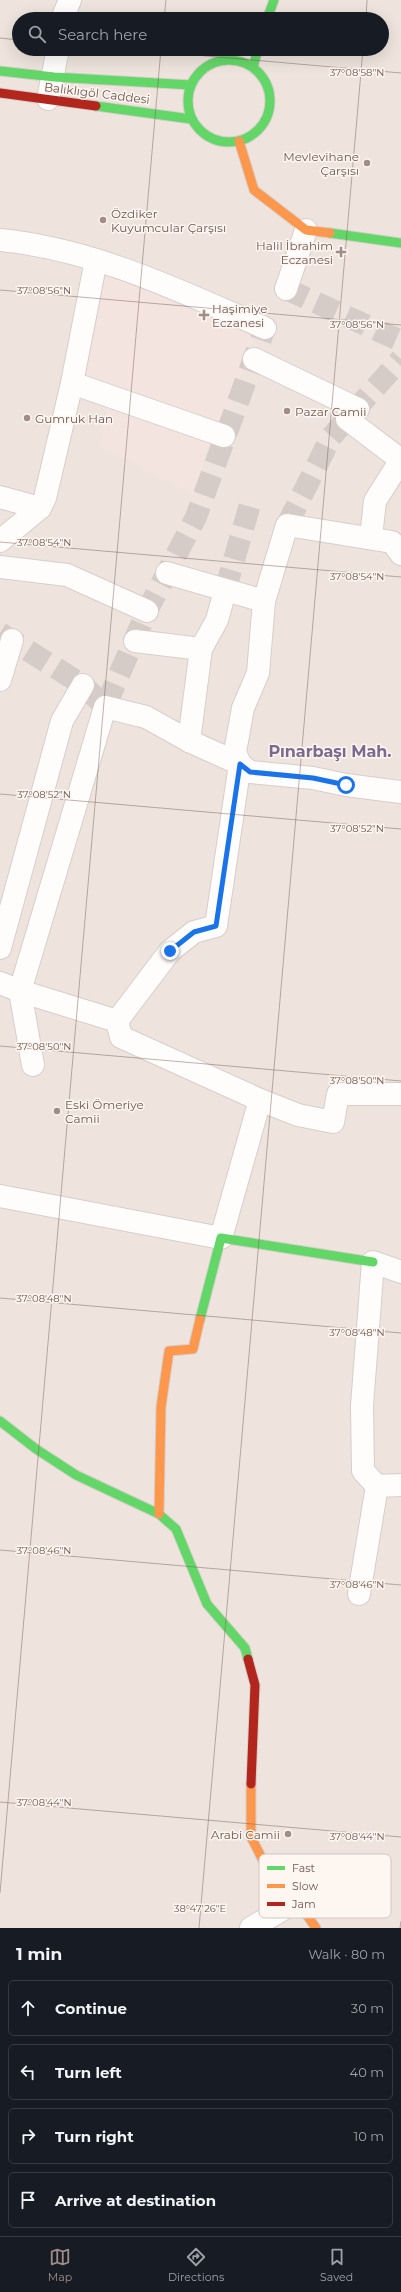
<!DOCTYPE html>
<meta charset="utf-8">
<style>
:root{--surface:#171b24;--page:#20242c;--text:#f1f3f6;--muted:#9ea1a6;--line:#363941;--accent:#a18d88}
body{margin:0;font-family:Montserrat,sans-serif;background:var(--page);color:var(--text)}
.stop{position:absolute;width:12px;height:12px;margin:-9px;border:3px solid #1a73e8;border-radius:50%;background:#fff}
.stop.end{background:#1a73e8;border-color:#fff;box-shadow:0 1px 4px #0008}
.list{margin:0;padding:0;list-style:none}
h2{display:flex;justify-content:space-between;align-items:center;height:52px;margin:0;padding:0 16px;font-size:17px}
h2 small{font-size:13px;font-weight:400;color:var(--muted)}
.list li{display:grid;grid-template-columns:26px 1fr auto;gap:12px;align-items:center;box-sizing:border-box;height:56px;margin:0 8px 8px;padding:0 8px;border:1px solid var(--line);border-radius:6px}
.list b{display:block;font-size:15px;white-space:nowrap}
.list em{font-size:13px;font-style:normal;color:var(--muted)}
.icon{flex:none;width:22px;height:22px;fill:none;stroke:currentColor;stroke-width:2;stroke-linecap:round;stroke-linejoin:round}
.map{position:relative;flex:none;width:401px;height:1928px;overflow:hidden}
.search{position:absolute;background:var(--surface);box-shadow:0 4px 16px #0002;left:12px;right:12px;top:12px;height:44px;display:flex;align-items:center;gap:10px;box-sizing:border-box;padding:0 14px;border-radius:22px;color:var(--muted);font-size:15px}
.sheet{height:308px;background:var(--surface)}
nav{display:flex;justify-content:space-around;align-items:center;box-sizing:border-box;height:56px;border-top:1px solid var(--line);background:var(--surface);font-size:11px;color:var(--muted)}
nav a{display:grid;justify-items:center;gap:2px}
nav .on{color:var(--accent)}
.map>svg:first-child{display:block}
.residential{fill:#eee4dd;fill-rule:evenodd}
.commercial{fill:#f3e4e0}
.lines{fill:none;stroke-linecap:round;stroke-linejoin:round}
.street-tunnel{stroke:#d5cbc7;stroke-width:22;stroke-dasharray:22 11;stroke-linecap:butt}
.street-casing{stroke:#d6cecb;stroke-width:24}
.fast-casing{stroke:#d6ceca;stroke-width:11}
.slow-casing{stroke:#d6ceca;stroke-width:11}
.jam-casing{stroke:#d6ceca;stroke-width:11}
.street{stroke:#fefdfc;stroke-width:22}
.fast{stroke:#63d668;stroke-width:9}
.slow{stroke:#ff974d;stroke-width:9}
.jam{stroke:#b3261e;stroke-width:9}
.route{stroke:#1a73e8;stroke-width:5}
.ticks{fill:none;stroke:#735751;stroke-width:1;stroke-opacity:0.45}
.poi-dot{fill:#a18d88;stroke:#fdf6f1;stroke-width:1.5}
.labels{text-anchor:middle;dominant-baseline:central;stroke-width:3;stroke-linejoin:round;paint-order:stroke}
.street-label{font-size:12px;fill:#735751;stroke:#fdf6f1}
.poi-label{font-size:12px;fill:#735751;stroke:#fdf6f1;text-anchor:start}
.district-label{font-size:16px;font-weight:bold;fill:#7b698e;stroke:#fdf6f1}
.key{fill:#fdf6f1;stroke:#d4c6c1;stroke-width:1}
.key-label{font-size:11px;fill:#735751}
.ticks-label{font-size:10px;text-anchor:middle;fill:#735751;stroke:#fdf6f1;stroke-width:3;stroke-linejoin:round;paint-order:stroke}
</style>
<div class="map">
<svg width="401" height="1928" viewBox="0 0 401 1928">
<rect width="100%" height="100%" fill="#f6f2ee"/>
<path class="residential" d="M0,0H401V1928H0ZM19,19H382V49H19Z"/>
<g class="commercial">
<path d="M96,265L257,330L222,431L77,381Z"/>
<path d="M109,402L212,434L194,495L100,446Z"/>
</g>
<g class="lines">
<g class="street-tunnel">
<path d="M286,289L401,341"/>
<path d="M287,525L331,437L401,359"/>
<path d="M225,591L251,501"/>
<path d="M0,633L83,685L105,707L147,611L196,517L265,328"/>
</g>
<defs>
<g id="street">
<path d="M62,19L70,0"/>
<path d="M48,99L58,49"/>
<path d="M0,240C94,249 180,291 265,328"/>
<path d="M286,289L306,230"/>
<path d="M254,359L358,409"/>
<path d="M72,383L224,436"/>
<path d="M347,419L401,460L375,501L371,537"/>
<path d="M0,497L40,508"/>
<path d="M0,541L40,508L45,498L72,383L96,260"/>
<path d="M0,567L67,575L147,611"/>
<path d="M167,573L264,601"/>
<path d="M135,641L201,649"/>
<path d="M0,680L12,640"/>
<path d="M189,741L201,649L217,620L225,591"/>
<path d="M0,948L62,721L83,685"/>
<path d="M0,983L20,991L117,1021"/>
<path d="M33,1065L20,991L105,707L146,717L189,741L240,764L250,772L313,778L346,785L401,792"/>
<path d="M260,1100L121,1037L117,1021L170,951L194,932L216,926L240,764L235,752L243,708L258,673L264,601L287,525L392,542L401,554"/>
<path d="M0,1196L221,1238L260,1100L298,1115L333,1122L338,1094H401"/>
<path d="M401,1272L373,1262L362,1406L363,1471L377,1486L401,1485"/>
<path d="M359,1594L377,1486"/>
<path d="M251,1928L297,1901"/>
</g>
<g id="fast">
<path d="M267,19L274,0"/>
<circle cx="229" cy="101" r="41"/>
<path d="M253,67L258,49"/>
<path d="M0,71L54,77L191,85"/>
<path d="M96,106L191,119"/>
<path d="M330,233L401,243"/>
<path d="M200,1319L221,1238L373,1262"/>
<path d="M0,1421L36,1449L76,1475L159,1514L176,1529L207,1604L245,1648L248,1659"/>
</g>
<g id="slow">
<path d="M239,141L254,190L306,230L330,233"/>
<path d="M159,1514L161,1407L169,1351L193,1349L200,1319"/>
<path d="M251,1784V1837L269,1872L297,1901L316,1928"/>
</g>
<g id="jam">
<path d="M0,93L96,106"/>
<path d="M248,1659L255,1685L251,1784"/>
</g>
</defs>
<use href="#street" class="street-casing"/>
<use href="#fast" class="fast-casing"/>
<use href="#slow" class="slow-casing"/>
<use href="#jam" class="jam-casing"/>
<use href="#street" class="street"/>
<use href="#fast" class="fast"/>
<use href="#slow" class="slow"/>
<use href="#jam" class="jam"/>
</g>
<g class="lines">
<path class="route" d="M170,951L194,932L216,926L240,764L250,772L313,778L346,785"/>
</g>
<path class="ticks" d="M164,19L166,0M366,19L367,0M0,38L19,40M127,49L401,73M0,290L401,325M0,542L401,577M0,794L401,829M0,1046L401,1081M0,1298L401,1333M0,1550L401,1585M0,1802L401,1837M0,1893L161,49M199,1928L363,49M400,1928L401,1921"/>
<g class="poi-dot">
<circle cx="367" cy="163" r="4"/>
<circle cx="103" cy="220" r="4"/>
<path d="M339 246h4v4h4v4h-4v4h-4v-4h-4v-4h4z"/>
<path d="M202 309h4v4h4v4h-4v4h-4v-4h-4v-4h4z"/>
<circle cx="287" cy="411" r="4"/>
<circle cx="27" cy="418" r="4"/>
<circle cx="57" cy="1111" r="4"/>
<circle cx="288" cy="1834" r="4"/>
</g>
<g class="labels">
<g class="street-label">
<text transform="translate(97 93) rotate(7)">Balıklıgöl Caddesi</text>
</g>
<g class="poi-label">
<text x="359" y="156" text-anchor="end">Mevlevihane<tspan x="359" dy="14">Çarşısı</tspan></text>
<text x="111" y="213">Özdiker<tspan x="111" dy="14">Kuyumcular Çarşısı</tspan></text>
<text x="333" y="245" text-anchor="end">Halil İbrahim<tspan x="333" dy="14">Eczanesi</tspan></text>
<text x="212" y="308">Haşimiye<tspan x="212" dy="14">Eczanesi</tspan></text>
<text x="295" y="411">Pazar Camii</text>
<text x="35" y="418">Gumruk Han</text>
<text x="65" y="1104">Eski Ömeriye<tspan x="65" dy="14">Camii</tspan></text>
<text x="280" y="1834" text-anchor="end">Arabi Camii</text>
</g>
<g class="district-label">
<text x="330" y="751">Pınarbaşı Mah.</text>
</g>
</g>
<rect x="259" y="1854" width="132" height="64" rx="6" class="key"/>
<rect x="267" y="1866" width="18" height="4" fill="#63d668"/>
<rect x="267" y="1884" width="18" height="4" fill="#ff974d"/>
<rect x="267" y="1902" width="18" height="4" fill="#b3261e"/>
<g class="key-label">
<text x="292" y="1872">Fast</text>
<text x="292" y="1890">Slow</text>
<text x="292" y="1908">Jam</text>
</g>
<g class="ticks-label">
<text x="357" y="76">37°08'58"N</text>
<text x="44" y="294">37°08'56"N</text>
<text x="357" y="328">37°08'56"N</text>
<text x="44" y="546">37°08'54"N</text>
<text x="357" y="580">37°08'54"N</text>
<text x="44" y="798">37°08'52"N</text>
<text x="357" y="832">37°08'52"N</text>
<text x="44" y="1050">37°08'50"N</text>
<text x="357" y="1084">37°08'50"N</text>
<text x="44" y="1302">37°08'48"N</text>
<text x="357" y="1336">37°08'48"N</text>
<text x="44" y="1554">37°08'46"N</text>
<text x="357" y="1588">37°08'46"N</text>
<text x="44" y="1806">37°08'44"N</text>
<text x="357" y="1840">37°08'44"N</text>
<text x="200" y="1912">38°47'26"E</text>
</g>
</svg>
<div class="stop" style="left:346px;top:785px"></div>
<div class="stop end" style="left:170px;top:951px"></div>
<div class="search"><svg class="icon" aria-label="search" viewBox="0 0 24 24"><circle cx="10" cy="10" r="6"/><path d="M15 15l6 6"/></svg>Search here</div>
</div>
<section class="sheet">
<h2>1 min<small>Walk · 80 m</small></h2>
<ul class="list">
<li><svg class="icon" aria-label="ahead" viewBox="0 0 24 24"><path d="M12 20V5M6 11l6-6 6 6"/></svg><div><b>Continue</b></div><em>30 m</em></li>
<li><svg class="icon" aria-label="left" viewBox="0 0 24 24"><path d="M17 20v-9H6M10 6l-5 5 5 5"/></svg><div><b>Turn left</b></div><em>40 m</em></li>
<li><svg class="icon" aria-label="right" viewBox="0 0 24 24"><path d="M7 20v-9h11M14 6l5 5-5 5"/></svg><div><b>Turn right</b></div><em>10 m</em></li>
<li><svg class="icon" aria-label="arrive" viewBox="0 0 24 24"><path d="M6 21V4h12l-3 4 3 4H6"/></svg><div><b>Arrive at destination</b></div></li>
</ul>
</section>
<nav>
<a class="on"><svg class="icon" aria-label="map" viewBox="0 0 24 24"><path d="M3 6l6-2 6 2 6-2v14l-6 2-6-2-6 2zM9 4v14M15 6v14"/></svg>Map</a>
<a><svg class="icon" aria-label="directions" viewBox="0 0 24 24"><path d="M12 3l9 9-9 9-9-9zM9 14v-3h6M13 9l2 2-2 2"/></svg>Directions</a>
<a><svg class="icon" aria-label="saved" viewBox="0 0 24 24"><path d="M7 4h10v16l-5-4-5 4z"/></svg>Saved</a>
</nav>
